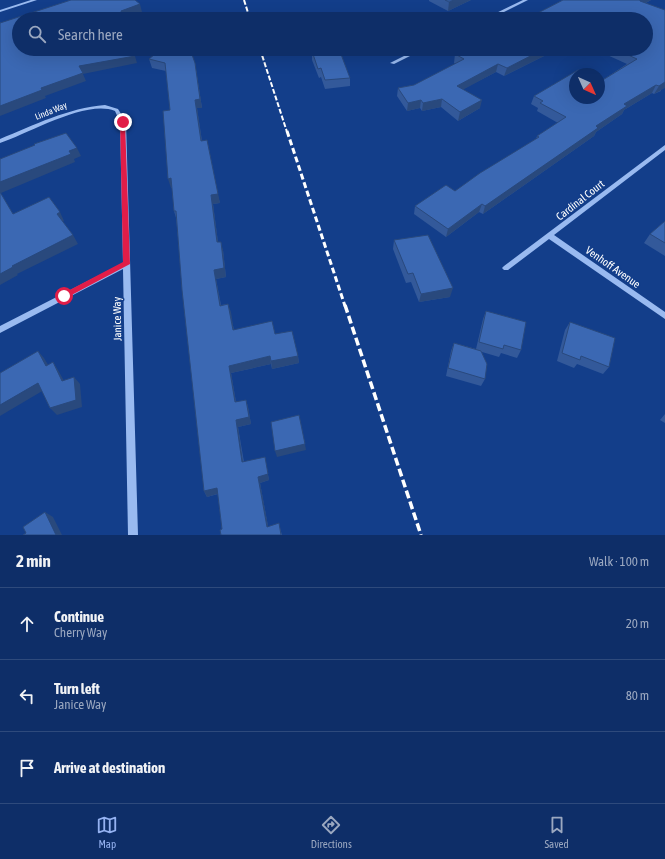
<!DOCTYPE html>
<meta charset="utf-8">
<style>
:root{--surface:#0e2e68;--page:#17366e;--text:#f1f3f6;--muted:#9ba8c0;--line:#2e4a7c;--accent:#95b2f1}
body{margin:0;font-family:"Asap Condensed",sans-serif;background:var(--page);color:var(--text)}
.compass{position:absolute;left:569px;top:68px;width:36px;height:36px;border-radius:50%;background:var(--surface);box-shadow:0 4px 16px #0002;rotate:135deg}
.stop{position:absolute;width:12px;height:12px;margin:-9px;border:3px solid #e11d48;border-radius:50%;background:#fff}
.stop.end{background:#e11d48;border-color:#fff;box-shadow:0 1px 4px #0008}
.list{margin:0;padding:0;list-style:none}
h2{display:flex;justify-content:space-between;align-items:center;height:52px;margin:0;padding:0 16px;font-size:17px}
h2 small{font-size:13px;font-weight:400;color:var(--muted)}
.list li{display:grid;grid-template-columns:26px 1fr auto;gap:12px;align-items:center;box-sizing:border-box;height:72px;padding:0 16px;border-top:1px solid var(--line)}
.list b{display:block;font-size:15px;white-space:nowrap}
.list p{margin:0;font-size:13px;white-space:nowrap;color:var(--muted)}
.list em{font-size:13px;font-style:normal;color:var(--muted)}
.icon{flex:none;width:22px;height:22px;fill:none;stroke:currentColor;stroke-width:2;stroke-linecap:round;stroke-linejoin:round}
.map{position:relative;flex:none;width:665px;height:535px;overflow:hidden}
.search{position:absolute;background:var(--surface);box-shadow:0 4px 16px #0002;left:12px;right:12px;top:12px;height:44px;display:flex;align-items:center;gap:10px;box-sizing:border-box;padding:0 14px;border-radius:22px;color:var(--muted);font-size:15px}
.sheet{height:268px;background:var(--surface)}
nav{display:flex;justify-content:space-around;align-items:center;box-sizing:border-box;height:56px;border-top:1px solid var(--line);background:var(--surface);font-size:11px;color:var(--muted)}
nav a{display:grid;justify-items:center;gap:2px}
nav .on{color:var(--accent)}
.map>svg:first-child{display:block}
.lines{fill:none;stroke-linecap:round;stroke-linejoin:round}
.minor{fill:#99baf0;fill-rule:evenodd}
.rail-far2{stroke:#fff;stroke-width:2;stroke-dasharray:5 2;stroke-linecap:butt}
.rail-far1{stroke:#fff;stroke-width:3;stroke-dasharray:6 3;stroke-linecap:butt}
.rail{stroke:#fff;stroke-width:3.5;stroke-dasharray:8 3.5;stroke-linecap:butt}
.wall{fill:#33599a}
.shaded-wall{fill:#29497d}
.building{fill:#3b68b3;stroke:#29497d}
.route{fill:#e11d48}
.labels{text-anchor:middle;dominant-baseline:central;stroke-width:3;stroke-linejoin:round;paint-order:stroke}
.far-street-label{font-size:9px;fill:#fff;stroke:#133e8a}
.street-label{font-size:11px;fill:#fff;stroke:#133e8a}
</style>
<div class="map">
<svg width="665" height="535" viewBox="0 0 665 535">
<rect width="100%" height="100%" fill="#133e8a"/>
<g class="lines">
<g class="minor">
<path d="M31,0H37L0,12V10Z"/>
<path d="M523,0H528L490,19H484Z"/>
<path d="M418,49H424L394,64L390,63Z"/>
<path d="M105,105L118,109L126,122L138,535H128L123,269L0,333V326L123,263L120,122L115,111C86,99 28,134 0,143V139C34,125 68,108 105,105Z"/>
<path d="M665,145V150L554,235L665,312V319L549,239L508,270H504L502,268L504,266Z"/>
</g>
<g class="rail-far2">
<path d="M244,0L250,19"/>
<path d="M260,49L287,132"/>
</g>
<path class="rail-far1" d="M287,131L345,306"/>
<path class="rail" d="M345,305L421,535"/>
</g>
<g class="wall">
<path d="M429,0H471L448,11L429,1Z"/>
<path d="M563,0H651L646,3L661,91L654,94L652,93L624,110L622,114L596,132L594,136L483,214L479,212L446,237L414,214L415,206L455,191L536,139L537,136L558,123L537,111L538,108L531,104L534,96L601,81L627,64L594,49H646L533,18L534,15Z"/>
<path d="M463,49H558L504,76L496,72L463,89L480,108L458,121L441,107L422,111L420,108L407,111L397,96L398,88L414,85L456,64L454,63L455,54L459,52L460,51Z"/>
<path d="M577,49H589L583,52Z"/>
<path d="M312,51L350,78V86L325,89L321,77L319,78L312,60Z"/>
<path d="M149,59L195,63L202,108H197L202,141L220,203L213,204L218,242L223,250L226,277L216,279L221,305L228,304L234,330L275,334L298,356L299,363L272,369L271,364L231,373L236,402L246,400L248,407L251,424L238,427L244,462L266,464L269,480L260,483L268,526L280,528L282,535H221L222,529L218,494L207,497L204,491L176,218L174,211L172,188H171L170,110L166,71L152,68Z"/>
<path d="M665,221V256L644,243L650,234Z"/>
<path d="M394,240L450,297L419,302L411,282L406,283L393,249Z"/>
<path d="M486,311L521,350L517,358L501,353L499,357L482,352L485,379L481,386L446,376L451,351L454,343L476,349L483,319Z"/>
<path d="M570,322L609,367L603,374L577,364L574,368L557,361L565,330Z"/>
<path d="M665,414V423L660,420Z"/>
</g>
<g class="shaded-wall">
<path d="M454,0H471L448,11L449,2Z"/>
<path d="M640,0H651L636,8Z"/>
<path d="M140,4L142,12L123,18L121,11Z"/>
<path d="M544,49H558L504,76L507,68Z"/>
<path d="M584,49H589L583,52Z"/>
<path d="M135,56L137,63L83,74L86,81L45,96L46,98L0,116V106L41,88L79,66Z"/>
<path d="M195,63L202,108H197L203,150L201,141L195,100Z"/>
<path d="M498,64L496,72L455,94L457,86Z"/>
<path d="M665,82V88L654,94L659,86Z"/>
<path d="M656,85L652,93L624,110L622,114L596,132L594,136L483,214L485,206L624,104Z"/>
<path d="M442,99L441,107L422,111L423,103Z"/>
<path d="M421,100L420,108L407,111L408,103Z"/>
<path d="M482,100L480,108L458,121L460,112Z"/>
<path d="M207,140L220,203L213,204L219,251L217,242L211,195Z"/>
<path d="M77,148L81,156L74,159L75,162L1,193L0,192V182Z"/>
<path d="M171,178L173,187L171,188L168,179Z"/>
<path d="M482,204L479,212L446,237L448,229Z"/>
<path d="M60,212L64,221L62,222L57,214Z"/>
<path d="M73,235L78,244L17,274L18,275L0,285V274L12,266Z"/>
<path d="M221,242L223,250L226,277L216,279L222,314L220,306L214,270Z"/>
<path d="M453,288L450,297L419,302L421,294Z"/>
<path d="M228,304L231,312L235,338L233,330Z"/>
<path d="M38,351L44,358L53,373L46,366Z"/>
<path d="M270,356L271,364L231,373L237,409L235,402L229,366Z"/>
<path d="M298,356L299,363L272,369L271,361Z"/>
<path d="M53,362L58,370L68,388L62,381Z"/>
<path d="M74,377L80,384L82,407L57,415L50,408Z"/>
<path d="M38,383L44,390L0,416V405Z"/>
<path d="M246,400L248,407L251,424L238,427L244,469L242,462L236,420Z"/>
<path d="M305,444L306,450L277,457L275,451Z"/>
<path d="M265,457L269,480L260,483L269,531L267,527L258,477Z"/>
<path d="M217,488L220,493L207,497L204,491Z"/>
<path d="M45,512L53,517L62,535H56Z"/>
</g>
<g class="building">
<path d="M71,0H135L140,4L121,11L123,19H19V49H133L135,56L79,66L83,73L41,88L42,90L0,106V23Z"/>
<path d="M445,0H454L449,2Z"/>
<path d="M563,0H640V1L665,10V82L659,86L656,85L624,104L627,106L596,126L598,128L485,206L482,204L448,229L415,206L446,185L455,191L480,173L539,137L537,136L566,117L540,103L543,101L534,96L578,70L587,74H575V98H599V79L601,81L637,59L615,49H646V19H530L536,16L534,15Z"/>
<path d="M161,49H190L195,63L200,99L195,100L201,141L207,140L218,194L211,195L217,242H221L224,268L214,270L220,306L228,304L233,330L272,321L275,334L292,331L298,356L271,361L270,356L229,366L235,402L246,400L249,417L236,420L242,462L265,457L268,474L258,477L267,527L279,523L281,535H221L220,530L222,529L217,488L204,491L182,290L176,211H174L171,178L168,179L163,111L170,110L165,63L149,59Z"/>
<path d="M314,49H339L350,78L325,80L321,68L318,69L312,51Z"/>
<path d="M463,49H544L507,68L498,64L457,86L482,100L460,112L442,99L423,103L421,100L408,103L398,88L414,85L464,59L455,54L461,51H460Z"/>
<path d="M66,133L77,148L69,151L71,154L0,182V159L35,145L34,144Z"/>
<path d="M0,192L13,214L49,197L60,212L57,214L73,235L12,266L13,267L0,274Z"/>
<path d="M665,221V243L650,234Z"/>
<path d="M428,235L453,288L421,294L413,273L408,274L394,240Z"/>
<path d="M486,311L526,322L521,350L504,345L503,349L479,342Z"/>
<path d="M570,322L615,338L609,367L581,356L580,360L562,353Z"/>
<path d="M454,343L481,351L487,364L485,379L448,368Z"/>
<path d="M38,351L46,366L53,362L62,381L74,377L76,400L50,408L38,383L0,405V373Z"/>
<path d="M299,415L305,444L275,451L271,422Z"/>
<path d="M45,512L56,535H23L26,533L23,527Z"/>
</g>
<path class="route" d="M123,120L125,122L130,264L64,299L61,296L62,294L123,262L120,122Z"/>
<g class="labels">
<g class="far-street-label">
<text transform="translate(51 111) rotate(-22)">Linda Way</text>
</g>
<g class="street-label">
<text transform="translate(580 200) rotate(-38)">Cardinal Court</text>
<text transform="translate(613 267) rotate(35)">Venhoff Avenue</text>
<text transform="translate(117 319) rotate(-91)">Janice Way</text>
</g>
</g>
</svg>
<svg class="compass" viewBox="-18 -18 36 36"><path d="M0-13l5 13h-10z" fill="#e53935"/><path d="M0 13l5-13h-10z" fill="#9ba8c0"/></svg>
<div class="stop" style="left:64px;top:296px"></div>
<div class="stop end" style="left:123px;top:122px"></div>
<div class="search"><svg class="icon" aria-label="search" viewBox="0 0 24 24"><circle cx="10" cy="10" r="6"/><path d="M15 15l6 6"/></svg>Search here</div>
</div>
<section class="sheet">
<h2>2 min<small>Walk · 100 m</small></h2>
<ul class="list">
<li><svg class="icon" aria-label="ahead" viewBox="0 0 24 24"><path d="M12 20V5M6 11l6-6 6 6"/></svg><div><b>Continue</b><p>Cherry Way</p></div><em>20 m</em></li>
<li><svg class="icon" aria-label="left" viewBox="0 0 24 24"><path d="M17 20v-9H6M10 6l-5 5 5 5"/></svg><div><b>Turn left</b><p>Janice Way</p></div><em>80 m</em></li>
<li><svg class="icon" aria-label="arrive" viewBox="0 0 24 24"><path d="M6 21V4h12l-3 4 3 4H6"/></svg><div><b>Arrive at destination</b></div></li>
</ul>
</section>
<nav>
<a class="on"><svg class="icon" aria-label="map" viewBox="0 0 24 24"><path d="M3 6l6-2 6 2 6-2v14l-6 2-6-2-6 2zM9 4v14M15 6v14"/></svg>Map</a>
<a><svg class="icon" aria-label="directions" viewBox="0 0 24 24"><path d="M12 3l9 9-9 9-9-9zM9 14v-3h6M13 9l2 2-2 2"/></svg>Directions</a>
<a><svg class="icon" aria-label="saved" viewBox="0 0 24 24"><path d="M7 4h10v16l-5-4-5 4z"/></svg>Saved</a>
</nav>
